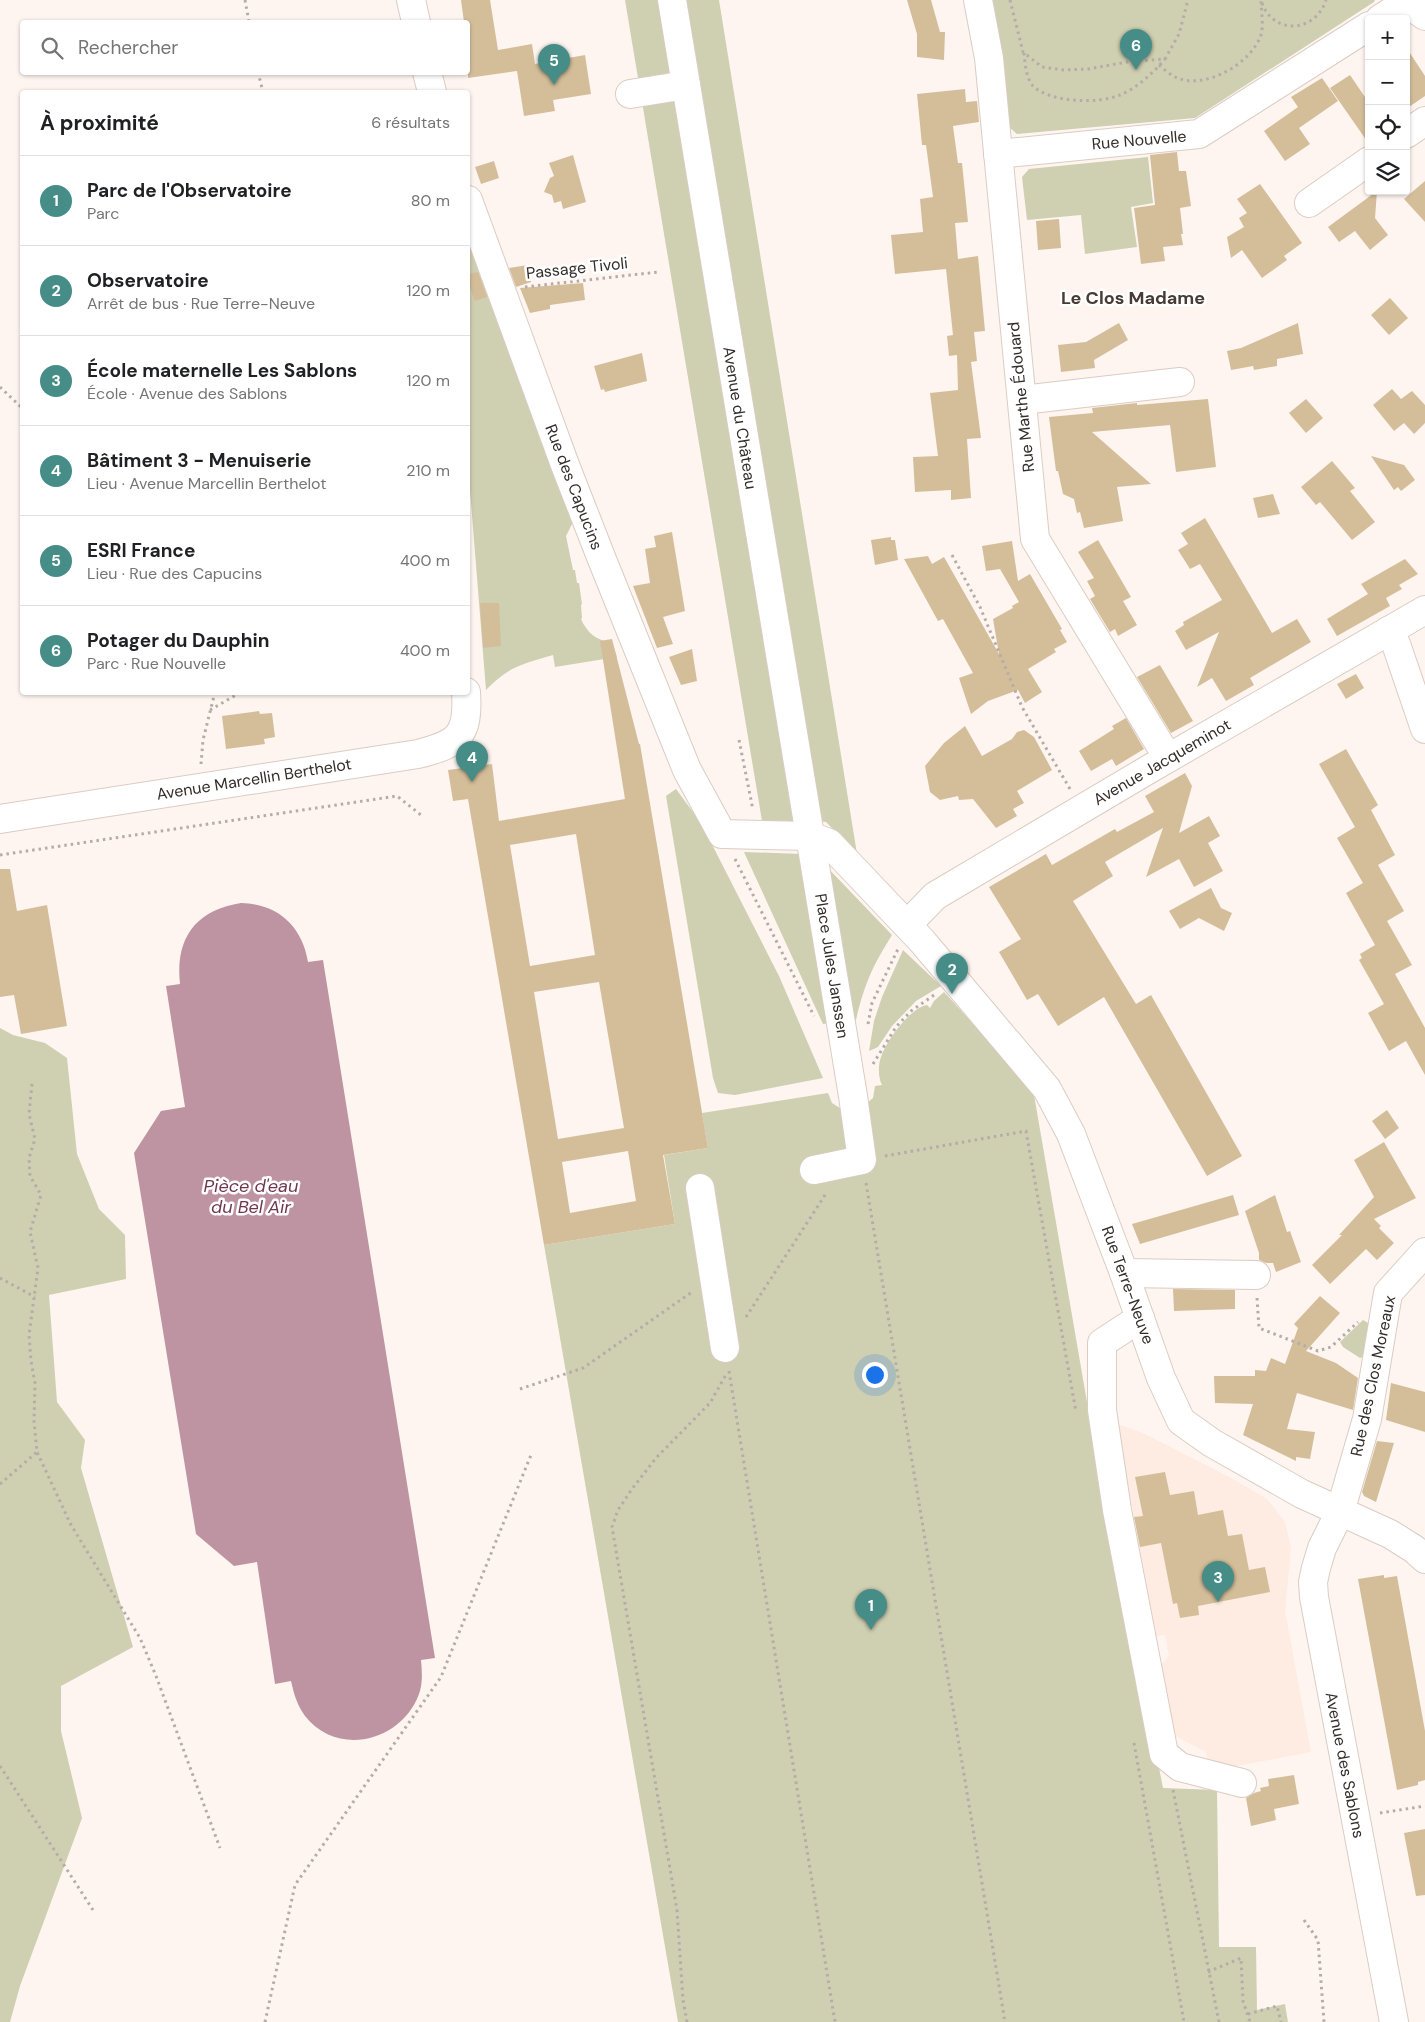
<!DOCTYPE html>
<html lang="fr">
<meta charset="utf-8">
<style>
:root{--surface:#fff;--page:#f2f2f2;--text:#202124;--muted:#757577;--line:#e0e0e0;--accent:#468d88}
body{margin:0;font-family:"DM Sans",sans-serif;background:var(--page);color:var(--text)}
.controls{position:absolute;right:15px;top:15px;display:grid;overflow:hidden;border-radius:5px;box-shadow:0 1px 4px #0004}
.controls button{width:45px;height:45px;display:grid;place-items:center;padding:0;border:0;border-bottom:1px solid var(--line);background:var(--surface);color:var(--text);font:25px sans-serif}
.you{position:absolute;left:874px;top:1374px;width:18px;height:18px;margin:-12px;border:4px solid #fff;border-radius:50%;background:#1a73e8;box-shadow:0 0 0 8px #1a73e833}
.badge{display:grid;place-items:center;width:32px;height:32px;border-radius:50%;background:var(--accent);color:#fff;font-size:16px;font-weight:700}
.pin{position:absolute;translate:-50% -41px;filter:drop-shadow(0 1px 2px #0008)}
.pin::after{content:'';position:absolute;top:26px;width:18px;height:15px;background:inherit;clip-path:polygon(0 0,100% 0,50% 100%)}
.list{margin:0;padding:0;list-style:none}
h2{display:flex;justify-content:space-between;align-items:center;height:65px;margin:0;padding:0 20px;font-size:21px}
h2 small{font-size:16px;font-weight:400;color:var(--muted)}
.list li{display:grid;grid-template-columns:32px 1fr auto;gap:15px;align-items:center;box-sizing:border-box;height:90px;padding:0 20px;border-top:1px solid var(--line)}
.list b{display:block;font-size:19px;white-space:nowrap}
.list p{margin:0;font-size:16px;white-space:nowrap;color:var(--muted)}
.list em{font-size:16px;font-style:normal;color:var(--muted)}
.icon{flex:none;width:28px;height:28px;fill:none;stroke:currentColor;stroke-width:2;stroke-linecap:round;stroke-linejoin:round}
.map{position:relative;flex:none;width:1425px;height:2022px;overflow:hidden}
.search{position:absolute;background:var(--surface);box-shadow:0 1px 4px #0004;left:20px;top:20px;width:450px;height:55px;display:flex;align-items:center;gap:12px;box-sizing:border-box;padding:0 18px;border-radius:5px;color:var(--muted);font-size:19px}
.panel{position:absolute;background:var(--surface);box-shadow:0 1px 4px #0004;left:20px;top:90px;width:450px;height:605px;border-radius:5px}
.map>svg:first-child{display:block}
.built{fill:#feebe1}
.green{fill:#cfcfb1}
.water{fill:#be94a3}
.building{fill:#d4be9a;fill-rule:evenodd}
.lines{fill:none;stroke-linecap:round;stroke-linejoin:round}
.minor-casing{stroke:#dbccc3;stroke-width:30}
.path{stroke:#b4aca8;stroke-width:3;stroke-dasharray:2.5 4;stroke-linecap:butt}
.minor{stroke:#fff;stroke-width:28}
.labels{text-anchor:middle;dominant-baseline:central;stroke-width:5;stroke-linejoin:round;paint-order:stroke}
.street-label{font-size:16px;fill:#332d2a;stroke:#fff}
.neighbourhood-label{font-size:18px;font-weight:bold;fill:#473b35;stroke:#fff}
.water-label{font-size:18px;font-style:italic;fill:#6f374d;stroke:#fff}
</style>
<div class="map">
<svg width="1425" height="2022" viewBox="0 0 1425 2022">
<rect width="100%" height="100%" fill="#fef5f0"/>
<path class="built" d="M1117,1424L1143,1433L1233,1479L1267,1499L1285,1522L1291,1548L1285,1611L1311,1752L1210,1771L1206,1752L1175,1736L1161,1665L1169,1656L1165,1635L1156,1636Z"/>
<g class="green">
<path d="M625,0H663L797,821H762Z"/>
<path d="M681,0H719L857,854L826,822L818,821Z"/>
<path d="M991,0H1375L1374,2L1195,118L1017,134L1009,127L998,27Z"/>
<path d="M1148,157L1153,203L1131,207L1137,247L1085,254L1081,215L1027,220L1022,177L1029,169Z"/>
<path d="M468,240L573,522L566,536L573,570H575L577,583H579L582,604L581,605L582,618L581,619C587,633 597,641 612,642L617,657L555,667L553,655C523,664 509,666 486,690L468,465Z"/>
<path d="M676,789L701,823L779,976L823,1078L735,1095L718,1093L713,1078L666,796Z"/>
<path d="M744,852L802,854L830,1023L823,1024Z"/>
<path d="M824,864L892,935C873,965 864,985 856,1020L850,1019Z"/>
<path d="M903,950L941,986L916,1001L892,1026L878,1047L869,1051L874,1021L882,997Z"/>
<path d="M944,992L1033,1089L1088,1408L1163,1788L1217,1790L1219,1947H1256L1257,2010L1285,2004L1288,2022H678L544,1245L675,1224L664,1155L708,1148L702,1113L828,1093L832,1103L840,1108L866,1104L873,1098L875,1086L882,1085C878,1077 878,1065 881,1057C886,1041 910,1008 927,1005L930,1008L934,1001Z"/>
<path d="M0,1028L13,1035L45,1043L67,1058L77,1154L99,1209L125,1235L126,1279L49,1295L57,1402L85,1440L81,1468L133,1647L61,1686V1731L82,1818L20,1986L10,2022H0Z"/>
<path d="M1363,1320L1370,1324L1364,1356L1360,1358L1343,1347L1340,1342Z"/>
</g>
<path class="water" d="M241,903C278,904 302,926 308,962L323,960L435,1658L421,1660C422,1671 423,1683 419,1694C402,1741 338,1758 305,1716C297,1705 294,1694 291,1681L275,1684L257,1562L234,1566L196,1534L134,1153L161,1111L185,1107L166,986L180,984C175,939 195,910 241,903Z"/>
<g class="building">
<path d="M461,0H490L498,50L532,44L535,64L585,55L591,94L553,100L555,111L524,116L517,71L468,78V22H464Z"/>
<path d="M907,0H931L940,32H945L944,60L917,57V34Z"/>
<path d="M1406,47L1425,76V96L1406,109Z"/>
<path d="M1350,75L1369,103V144L1330,88Z"/>
<path d="M1322,78L1338,101L1299,128L1310,144L1285,161L1264,131L1298,107L1291,97Z"/>
<path d="M965,89L966,102L977,101L979,122L953,126L958,163H962L968,222L955,223L958,259L978,256L985,331L974,332L977,361L971,362L981,438L967,439L971,498L951,500V490L915,492L913,457L938,456L930,393L958,390L957,355L949,356L947,336L953,335L946,269L895,274L891,235L923,232L920,199L933,197L926,145H922L917,94Z"/>
<path d="M1177,152L1179,171H1186L1191,206L1180,208L1183,234H1181L1183,245L1163,247L1165,261L1141,264L1134,208L1155,205L1150,155Z"/>
<path d="M573,155L586,202L563,209L561,201L554,203L552,195L544,192L550,178L554,176L549,163Z"/>
<path d="M494,161L499,178L481,184L475,167Z"/>
<path d="M1425,181V222L1404,199Z"/>
<path d="M1260,184L1302,243L1284,256L1287,260L1262,278L1242,250L1231,258L1227,237L1244,227L1239,218L1247,213L1237,199Z"/>
<path d="M1377,191L1375,218L1388,235L1370,250L1355,231L1339,242L1328,227Z"/>
<path d="M1059,219L1061,248L1038,250L1036,221Z"/>
<path d="M528,265L531,282L516,287L509,268Z"/>
<path d="M478,272L487,297L475,301L468,283V274Z"/>
<path d="M583,283L585,300L550,305V309L530,313L520,288Z"/>
<path d="M1390,298L1408,318L1389,335L1371,315Z"/>
<path d="M1119,323L1128,340L1094,360L1095,368L1061,372L1058,345L1086,342Z"/>
<path d="M1298,323L1303,354L1277,359V366L1254,370L1253,366L1231,370L1227,351L1241,348Z"/>
<path d="M642,353L647,381L605,392L604,389L601,390L594,366Z"/>
<path d="M1392,389L1401,399L1412,391L1425,405V423L1414,434L1404,423L1394,431L1373,405Z"/>
<path d="M1208,399L1216,467L1176,472L1170,425L1092,432L1151,484L1117,487L1123,521L1084,528L1080,512L1077,513L1074,499L1063,494L1058,471H1056L1049,417L1093,413L1092,408L1137,403V405Z"/>
<path d="M1306,399L1323,418L1306,433L1289,413Z"/>
<path d="M1371,456L1404,465L1415,480L1401,491L1398,487L1394,490Z"/>
<path d="M1332,461L1355,488L1350,491L1375,522L1352,540L1320,502L1316,505L1301,487Z"/>
<path d="M1273,494L1280,514L1258,518L1253,498Z"/>
<path d="M1205,518L1272,633L1297,619L1311,642L1250,678L1254,685L1226,701L1212,678L1197,687L1219,632L1186,650L1175,631L1184,625L1183,622L1222,600L1200,564L1190,569L1178,550L1188,544L1181,533Z"/>
<path d="M672,532L685,611L663,617L673,644L657,648L633,586L650,583L645,549L656,547L654,536Z"/>
<path d="M891,537V540H895L898,560L875,565L871,540Z"/>
<path d="M1098,540L1131,597L1123,601L1137,625L1118,636L1115,629L1110,632L1090,599L1095,596L1087,581L1094,578L1078,552Z"/>
<path d="M1012,541L1018,581L1030,574L1062,629L1060,630L1067,642L1054,649L1056,652L1028,669L1042,692L1025,703L1018,690L988,701L971,714L959,678L973,673L943,619L938,621L904,559L928,556L932,564L944,557L999,654L993,619L1013,608L1012,606L1019,602L1000,569L986,571L982,546Z"/>
<path d="M1405,559L1418,574L1399,585L1402,589L1386,598L1390,606L1337,636L1327,619L1368,594L1361,584Z"/>
<path d="M480,603H499L501,646L483,648Z"/>
<path d="M612,639L639,744H640L708,1148L663,1155L675,1224L544,1245L468,799L453,801L448,770L492,764L499,821L625,799L600,641ZM576,834L595,955L530,966L510,845ZM599,982L624,1128L558,1139L534,992ZM628,1151L636,1201L570,1213L562,1162Z"/>
<path d="M692,649L697,681L681,685L669,657Z"/>
<path d="M1160,665L1193,721L1171,733L1137,677Z"/>
<path d="M1356,674L1364,688L1346,699L1337,684Z"/>
<path d="M259,711L260,714L272,713L275,737L264,739L265,744L226,749L222,716Z"/>
<path d="M1126,718L1144,749L1116,766L1112,759L1091,771L1079,751L1114,729L1112,726Z"/>
<path d="M965,726L982,756L1012,739L1017,732L1024,730L1034,737L1052,770L1017,791L1024,803L1013,809L1017,816L996,828L973,799L959,800L958,796L940,800L930,792L925,766L944,743Z"/>
<path d="M1346,749L1378,805L1371,810L1395,855L1378,865L1404,911L1387,921L1412,965L1395,974L1425,1028V1075L1406,1041L1389,1051L1368,1013L1384,1004L1359,960L1362,958L1360,954L1375,945L1346,893L1363,883L1337,838L1355,827L1319,764Z"/>
<path d="M1185,773L1192,786L1179,833L1209,816L1220,836L1208,843L1223,871L1194,887L1179,859L1146,877L1163,828L1105,862L1113,876L1073,901L1136,1004L1151,995L1242,1156L1207,1176L1104,997L1058,1026L1038,994L1027,1000L999,952L1021,939L989,887L1046,854L1052,865L1115,829L1117,832L1154,812L1145,796Z"/>
<path d="M0,869H10L17,911L47,905L67,1026L21,1034L14,995L0,997Z"/>
<path d="M1211,888L1221,908L1232,913L1224,931L1199,918L1180,929L1169,911Z"/>
<path d="M1387,1110L1399,1128L1385,1139L1372,1121Z"/>
<path d="M1384,1142L1416,1198L1374,1219L1381,1226L1379,1228L1394,1243L1377,1260L1366,1249L1330,1284L1312,1265L1342,1235H1339L1374,1197L1354,1160Z"/>
<path d="M1233,1195L1239,1215L1140,1244L1132,1224Z"/>
<path d="M1275,1195L1287,1232L1290,1231L1301,1262L1276,1272L1273,1263H1266L1259,1260V1253L1245,1211Z"/>
<path d="M1173,1289L1235,1290V1309L1174,1311Z"/>
<path d="M1320,1296L1340,1313L1306,1351L1336,1363L1358,1378L1353,1410L1297,1393L1287,1429L1315,1432L1310,1459L1296,1457V1461L1243,1435L1253,1404L1215,1403L1214,1376H1255V1370L1266,1371L1271,1358L1285,1364L1298,1328L1294,1324Z"/>
<path d="M1391,1383L1425,1392V1432L1386,1420Z"/>
<path d="M1377,1441L1394,1443L1376,1502L1364,1496L1362,1492Z"/>
<path d="M1165,1472L1170,1495L1194,1491L1198,1515L1223,1510L1228,1536L1242,1534L1249,1570L1265,1567L1270,1592L1198,1606L1199,1615L1180,1618L1177,1603L1173,1604L1161,1543L1140,1547L1134,1517L1143,1516L1135,1477Z"/>
<path d="M1384,1575V1578L1397,1576L1425,1731V1780L1418,1782V1785L1397,1790L1358,1579Z"/>
<path d="M1294,1775L1299,1804L1274,1809L1276,1820L1251,1826L1246,1798L1254,1793L1261,1791L1260,1788L1269,1786L1268,1779Z"/>
<path d="M1425,1829V1895L1416,1896L1404,1833Z"/>
</g>
<g class="lines">
<defs>
<g id="minor">
<path d="M411,0L416,22"/>
<path d="M672,0L853,1096L862,1160L814,1170"/>
<path d="M978,0L989,58L1035,539L1168,758"/>
<path d="M1402,0L1425,16"/>
<path d="M1380,19L1405,3"/>
<path d="M427,72L432,92"/>
<path d="M630,94L686,85"/>
<path d="M1406,134L1425,121"/>
<path d="M998,154L1199,134L1369,26"/>
<path d="M468,200L565,465L601,557L687,770L722,834L810,836L829,843L922,941L1047,1089L1071,1134L1124,1273L1161,1378L1181,1421L1212,1443L1302,1494L1390,1534L1414,1549L1425,1559"/>
<path d="M1309,203L1369,161"/>
<path d="M1022,400L1180,382"/>
<path d="M1388,631L1396,644L1425,729"/>
<path d="M0,819L418,754C458,744 469,736 466,692"/>
<path d="M907,925L935,896L1151,768L1425,610"/>
<path d="M700,1188L725,1348"/>
<path d="M1124,1273L1256,1275"/>
<path d="M1140,1318L1102,1343V1410L1117,1510L1164,1754L1180,1767L1242,1783"/>
<path d="M1394,2022L1314,1597L1313,1582L1316,1568L1322,1548L1340,1512L1367,1419L1388,1293L1425,1252"/>
</g>
</defs>
<use href="#minor" class="minor-casing"/>
<g class="path">
<path d="M245,0L249,22"/>
<path d="M1010,0L1023,52L1042,67L1064,70L1088,69L1127,62L1165,59L1179,34L1188,0"/>
<path d="M1262,3C1274,36 1316,32 1326,0"/>
<path d="M1024,53C1025,63 1026,78 1033,86C1051,103 1098,104 1120,95C1137,88 1153,73 1165,59"/>
<path d="M1159,65C1164,69 1169,74 1175,77C1204,91 1251,64 1261,35C1264,24 1261,11 1261,0"/>
<path d="M258,72L263,92"/>
<path d="M525,287L658,272"/>
<path d="M0,387L22,408"/>
<path d="M952,555L980,607L1022,707L1070,789"/>
<path d="M210,710L241,692"/>
<path d="M739,740L753,810"/>
<path d="M201,764L203,740L215,692"/>
<path d="M0,855L397,796L421,815"/>
<path d="M735,859L814,1016"/>
<path d="M868,1024L872,1003L898,949"/>
<path d="M873,1064L896,1027L911,1011L934,995"/>
<path d="M32,1084L29,1114L35,1139L29,1158L30,1176L41,1195L30,1232L38,1268L29,1335L31,1361L35,1383L34,1421L37,1452L71,1525L140,1638L156,1676L220,1848"/>
<path d="M885,1156L1026,1131L1076,1412"/>
<path d="M866,1183L1005,2022"/>
<path d="M0,1278L35,1297"/>
<path d="M1257,1298L1259,1328L1318,1351L1331,1347L1358,1322"/>
<path d="M746,1317L827,1192"/>
<path d="M729,1371L835,2022"/>
<path d="M520,1389L583,1368L692,1292"/>
<path d="M0,1484L37,1452"/>
<path d="M1134,1743L1184,2022"/>
<path d="M0,1766L93,1910"/>
<path d="M1173,1790L1219,2022"/>
<path d="M1380,1813L1425,1806"/>
<path d="M1304,1920L1318,1940L1324,2022"/>
<path d="M1208,1972L1241,1958L1243,2001L1250,2022"/>
<path d="M1248,2014L1277,2006L1281,2022"/>
<path d="M265,2022L295,1885L441,1677L531,1455"/>
<path d="M687,2022L683,2000L677,1910L612,1527L618,1510L632,1489L656,1458L710,1403L727,1373"/>
</g>
<use href="#minor" class="minor"/>
</g>
<g class="labels">
<g class="street-label">
<text transform="translate(1139 140) rotate(-5)">Rue Nouvelle</text>
<text transform="translate(577 268) rotate(-6)">Passage Tivoli</text>
<text transform="translate(1021 397) rotate(-96)">Rue Marthe Édouard</text>
<text transform="translate(740 418) rotate(81)">Avenue du Château</text>
<text transform="translate(574 487) rotate(69)">Rue des Capucins</text>
<text transform="translate(1162 762) rotate(-30)">Avenue Jacqueminot</text>
<text transform="translate(254 779) rotate(-9)">Avenue Marcellin Berthelot</text>
<text transform="translate(832 966) rotate(81)">Place Jules Janssen</text>
<text transform="translate(1128 1285) rotate(70)">Rue Terre-Neuve</text>
<text transform="translate(1373 1376) rotate(-78)">Rue des Clos Moreaux</text>
<text transform="translate(1345 1765) rotate(79)">Avenue des Sablons</text>
</g>
<g class="neighbourhood-label">
<text x="1133" y="298">Le Clos Madame</text>
</g>
<g class="water-label">
<text x="251" y="1186">Pièce d'eau<tspan x="251" dy="21">du Bel Air</tspan></text>
</g>
</g>
</svg>
<div class="controls">
<button>+</button>
<button>−</button>
<button><svg class="icon" aria-label="locate" viewBox="0 0 24 24"><circle cx="12" cy="12" r="6"/><path d="M12 2v4M12 18v4M2 12h4M18 12h4"/></svg></button>
<button><svg class="icon" aria-label="layers" viewBox="0 0 24 24"><path d="M12 4l9 5-9 5-9-5zM3 14l9 5 9-5"/></svg></button>
</div>
<div class="you"></div>
<div class="pin badge" style="left:871px;top:1630px">1</div>
<div class="pin badge" style="left:952px;top:994px">2</div>
<div class="pin badge" style="left:1218px;top:1602px">3</div>
<div class="pin badge" style="left:472px;top:782px">4</div>
<div class="pin badge" style="left:554px;top:85px">5</div>
<div class="pin badge" style="left:1136px;top:70px">6</div>
<div class="search"><svg class="icon" aria-label="search" viewBox="0 0 24 24"><circle cx="10" cy="10" r="6"/><path d="M15 15l6 6"/></svg>Rechercher</div>
<section class="panel">
<h2>À proximité<small>6 résultats</small></h2>
<ul class="list">
<li><span class="badge">1</span><div><b>Parc de l'Observatoire</b><p>Parc</p></div><em>80 m</em></li>
<li><span class="badge">2</span><div><b>Observatoire</b><p>Arrêt de bus · Rue Terre-Neuve</p></div><em>120 m</em></li>
<li><span class="badge">3</span><div><b>École maternelle Les Sablons</b><p>École · Avenue des Sablons</p></div><em>120 m</em></li>
<li><span class="badge">4</span><div><b>Bâtiment 3 - Menuiserie</b><p>Lieu · Avenue Marcellin Berthelot</p></div><em>210 m</em></li>
<li><span class="badge">5</span><div><b>ESRI France</b><p>Lieu · Rue des Capucins</p></div><em>400 m</em></li>
<li><span class="badge">6</span><div><b>Potager du Dauphin</b><p>Parc · Rue Nouvelle</p></div><em>400 m</em></li>
</ul>
</section>
</div>
